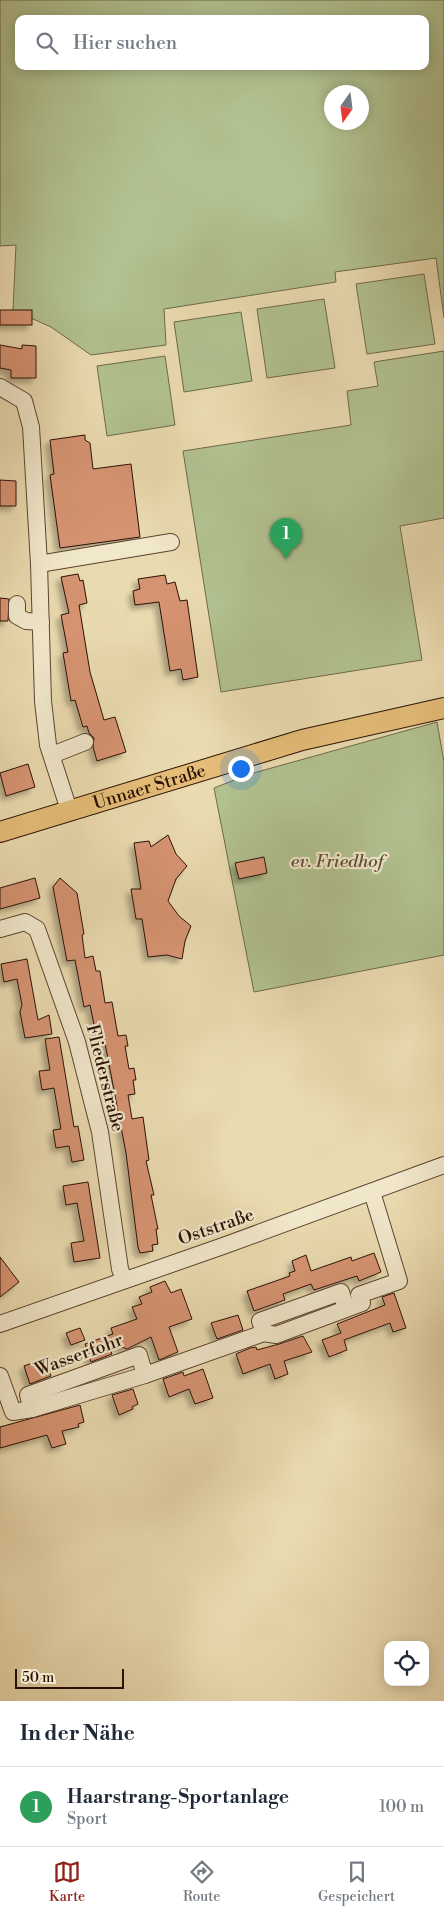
<!DOCTYPE html>
<html lang="de">
<meta charset="utf-8">
<style>
:root{--surface:#fff;--page:#f2f2f3;--text:#1f2937;--muted:#747a83;--line:#e0e1e3;--accent:#8f2418}
body{margin:0;font-family:"Libre Bodoni",serif;background:var(--page);color:var(--text)}
.controls{position:absolute;right:15px;bottom:15px;display:grid;overflow:hidden;border-radius:10px;box-shadow:0 2px 12px #0003}
.controls button{width:45px;height:45px;display:grid;place-items:center;padding:0;border:0;border-bottom:1px solid var(--line);background:var(--surface);color:var(--text);font:25px sans-serif}
.compass{position:absolute;left:324px;top:85px;width:45px;height:45px;border-radius:50%;background:var(--surface);box-shadow:0 2px 12px #0003;rotate:194deg}
.scale{position:absolute;left:15px;bottom:12px;width:109px;box-sizing:border-box;padding-left:5px;border:2px solid #2b1105;border-top:0;font-size:14px;line-height:18px;white-space:nowrap;color:#2b1105;-webkit-text-stroke:4px #f1e7cb;paint-order:stroke}
.you{position:absolute;left:240px;top:768px;width:18px;height:18px;margin:-12px;border:4px solid #fff;border-radius:50%;background:#1a73e8;box-shadow:0 0 0 8px #1a73e833}
.badge{display:grid;place-items:center;width:32px;height:32px;border-radius:50%;background:var(--accent);color:#fff;font-size:16px;font-weight:700}
.pin{position:absolute;translate:-50% -41px;filter:drop-shadow(0 1px 2px #0008)}
.pin::after{content:'';position:absolute;top:26px;width:18px;height:15px;background:inherit;clip-path:polygon(0 0,100% 0,50% 100%)}
.list{margin:0;padding:0;list-style:none}
h2{display:flex;justify-content:space-between;align-items:center;height:65px;margin:0;padding:0 20px;font-size:21px}
h2 small{font-size:16px;font-weight:400;color:var(--muted)}
.list li{display:grid;grid-template-columns:32px 1fr auto;gap:15px;align-items:center;box-sizing:border-box;height:80px;padding:0 20px;border-top:1px solid var(--line)}
.list b{display:block;font-size:19px;white-space:nowrap}
.list p{margin:0;font-size:16px;white-space:nowrap;color:var(--muted)}
.list em{font-size:16px;font-style:normal;color:var(--muted)}
.icon{flex:none;width:28px;height:28px;fill:none;stroke:currentColor;stroke-width:2;stroke-linecap:round;stroke-linejoin:round}
.map{position:relative;flex:none;width:444px;height:1701px;overflow:hidden}
.search{position:absolute;background:var(--surface);box-shadow:0 2px 12px #0003;left:15px;right:15px;top:15px;height:55px;display:flex;align-items:center;gap:12px;box-sizing:border-box;padding:0 18px;border-radius:10px;color:var(--muted);font-size:19px}
.sheet{height:145px;background:var(--surface)}
nav{display:flex;justify-content:space-around;align-items:center;box-sizing:border-box;height:70px;border-top:1px solid var(--line);background:var(--surface);font-size:14px;color:var(--muted)}
nav a{display:grid;justify-items:center;gap:2px}
nav .on{color:var(--accent)}
.map>svg:first-child{display:block}
.green{fill:#b1c18f;stroke:#6e694a;fill-rule:evenodd}
.building{fill:#d69372;stroke:#2b1105;filter:url(#shadow)}
.lines{fill:none;stroke-linecap:round;stroke-linejoin:round}
.minor-casing{stroke:#5b4330;stroke-width:18}
.major-casing{stroke:#2b1105;stroke-width:22}
.minor{stroke:#f1e7cb;stroke-width:16}
.major{stroke:#e5bd78;stroke-width:20}
.labels{text-anchor:middle;dominant-baseline:central;stroke-width:4.5;stroke-linejoin:round;paint-order:stroke}
.street-label{font-size:18px;fill:#2b1105;stroke:#f1e7cb}
.park-label{font-size:18px;font-style:italic;fill:#5a4f35;stroke:#f1e7cb}
</style>
<div class="map">
<svg width="444" height="1701" viewBox="0 0 444 1701">
<defs>
<filter id="shadow"><feDropShadow dx="-4.5" dy="4.5" stdDeviation="2.5" flood-color="#0004"/></filter>
</defs>
<rect width="100%" height="100%" fill="#eadaaf"/>
<filter id="stains"><feTurbulence type="fractalNoise" baseFrequency=".004" numOctaves="4"/><feColorMatrix values="0 0 0 0 .2 0 0 0 0 .09 0 0 0 0 .02 0 0 0 .5 -.17"/></filter>
<radialGradient id="worn" r=".72"><stop offset=".6" stop-color="#630" stop-opacity="0"/><stop offset="1" stop-color="#630" stop-opacity=".3"/></radialGradient>
<g class="green">
<path d="M0,0H444V318L436,258L335,272L336,282L164,309L166,345L91,355L51,327L13,310L16,245L0,246ZM19,19H425V66H19ZM332,92H362V122H332Z"/>
<path d="M424,274L435,344L367,354L356,284Z"/>
<path d="M324,299L335,368L267,378L257,309Z"/>
<path d="M241,312L252,381L184,392L174,322Z"/>
<path d="M444,351V518L400,526L422,660L221,692L183,451L351,425L347,391L378,386L374,362Z"/>
<path d="M165,356L175,425L107,436L97,366Z"/>
<path d="M437,722L444,762V955L254,992L214,788L250,774Z"/>
</g>
<g class="building">
<rect x="0" y="310" width="32" height="15"/>
<path d="M0,345L22,349V345L36,346V378H11V370L0,368Z"/>
<path d="M85,435V440L90,443L93,469L131,464L140,537L60,548L50,475L54,474L50,440Z"/>
<path d="M0,480L16,481V506H0Z"/>
<path d="M78,574L80,581L83,580L87,603L79,605L90,672L104,720L115,717L126,752L97,761L93,747L94,738L89,733L87,726L83,727L75,700L71,701L63,653L68,652L61,615L69,613L61,577Z"/>
<path d="M165,575L167,584L175,582L180,601L187,600L198,677L183,680L181,669L170,671L159,602L135,605L133,591L140,589L138,579Z"/>
<path d="M0,598L9,599L8,621H0Z"/>
<path d="M28,764L35,787L6,796L0,773Z"/>
<path d="M168,835L176,854L187,866L176,879L168,901L179,916L191,926L185,941L182,959L167,955L148,957L142,919H136L131,889H141L134,843L149,841L151,847Z"/>
<path d="M264,857L267,873L239,879L235,863Z"/>
<path d="M35,878L40,898L0,909V888Z"/>
<path d="M60,878L77,893L84,934L82,935L85,958L93,956L96,971H100L105,1003L112,1002L118,1036L126,1035L128,1046H125L129,1069L134,1068L136,1080H133L135,1094L128,1095L132,1119L143,1117L149,1160L146,1161L154,1195H151L158,1229H156L158,1244L152,1245L153,1251L140,1253L138,1247L126,1153L104,1038L97,1039L90,1005L84,1007L75,960L67,961L53,887Z"/>
<path d="M27,959L38,1020L49,1015L52,1034L25,1038L20,1012L22,1005L17,979L4,982L1,964Z"/>
<path d="M59,1037L74,1127L78,1126L84,1160L72,1162L69,1146L56,1148L53,1130L61,1129L54,1088L42,1090L39,1071L50,1070L45,1039Z"/>
<path d="M88,1182L100,1258L74,1262L71,1243L84,1241L77,1203L66,1205L63,1186Z"/>
<path d="M374,1253L381,1272L359,1281L357,1276L314,1290L311,1284L283,1294L285,1300L254,1311L247,1291L290,1276L289,1273L295,1271L292,1261L306,1255L311,1271L351,1257L352,1261Z"/>
<path d="M0,1257L19,1282L0,1297Z"/>
<path d="M165,1281L171,1293L181,1289L192,1319L169,1327L178,1352L159,1360L151,1337L127,1349L107,1341L112,1354L91,1362L85,1344L113,1334L111,1328L137,1319L132,1307L142,1304L139,1297L152,1292L150,1287Z"/>
<path d="M394,1293L406,1328L393,1332L390,1323L344,1340L347,1350L329,1357L322,1340L341,1333L337,1324L385,1305L382,1297Z"/>
<path d="M238,1315L243,1330L217,1339L211,1323Z"/>
<path d="M80,1328L85,1340L71,1345L66,1333Z"/>
<path d="M303,1336L312,1352L284,1361L288,1374L275,1379L270,1364L243,1374L236,1354L250,1348L256,1347L257,1350L279,1344Z"/>
<path d="M38,1361L39,1364L45,1362L51,1376L30,1384L24,1366Z"/>
<path d="M203,1369L213,1398L195,1404L189,1389L169,1397L163,1379L183,1372L184,1376Z"/>
<path d="M133,1389L138,1404L132,1407L133,1409L119,1415L112,1395Z"/>
<path d="M80,1405L84,1422L78,1424L79,1427L62,1431L66,1444L52,1448L47,1435L0,1448V1427Z"/>
</g>
<g class="lines">
<defs>
<g id="minor">
<path d="M0,387L24,401L31,427L39,564L43,701L48,745L69,810"/>
<path d="M39,564L171,542"/>
<path d="M17,604V616L26,621L41,622"/>
<path d="M52,755L85,742"/>
<path d="M0,929L25,922L37,929L77,1042L100,1132L120,1269L124,1280"/>
<path d="M0,1324L223,1246L444,1165"/>
<path d="M264,1333L260,1321L341,1292L346,1308"/>
<path d="M0,1376L13,1412L32,1409L145,1375L264,1333L276,1335L362,1303L359,1295L399,1281L372,1192"/>
<path d="M32,1409L28,1395L139,1355L145,1375"/>
</g>
<g id="major">
<path id="s1" d="M0,832L302,740L444,708"/>
</g>
</defs>
<use href="#minor" class="minor-casing"/>
<use href="#major" class="major-casing"/>
<use href="#minor" class="minor"/>
<use href="#major" class="major"/>
</g>
<g class="labels">
<g class="street-label">
<text stroke="none"><textPath href="#s1" startOffset="156">Unnaer Straße</textPath></text>
<text transform="translate(105 1078) rotate(76)">Fliederstraße</text>
<text transform="translate(216 1227) rotate(-19)">Oststraße</text>
<text transform="translate(79 1355) rotate(-20)">Wasserfohr</text>
</g>
<g class="park-label">
<text x="337" y="861">ev. Friedhof</text>
</g>
</g>
<rect width="100%" height="100%" filter="url(#stains)"/>
<rect width="100%" height="100%" fill="url(#worn)"/>
</svg>
<div class="controls">
<button><svg class="icon" aria-label="locate" viewBox="0 0 24 24"><circle cx="12" cy="12" r="6"/><path d="M12 2v4M12 18v4M2 12h4M18 12h4"/></svg></button>
</div>
<svg class="compass" viewBox="-18 -18 36 36"><path d="M0-13l5 13h-10z" fill="#e53935"/><path d="M0 13l5-13h-10z" fill="#747a83"/></svg>
<div class="scale">50 m</div>
<div class="you"></div>
<div class="pin badge" style="left:286px;top:559px;background:#2e9e5b">1</div>
<div class="search"><svg class="icon" aria-label="search" viewBox="0 0 24 24"><circle cx="10" cy="10" r="6"/><path d="M15 15l6 6"/></svg>Hier suchen</div>
</div>
<section class="sheet">
<h2>In der Nähe<small></small></h2>
<ul class="list">
<li><span class="badge" style="background:#2e9e5b">1</span><div><b>Haarstrang-Sportanlage</b><p>Sport</p></div><em>100 m</em></li>
</ul>
</section>
<nav>
<a class="on"><svg class="icon" aria-label="map" viewBox="0 0 24 24"><path d="M3 6l6-2 6 2 6-2v14l-6 2-6-2-6 2zM9 4v14M15 6v14"/></svg>Karte</a>
<a><svg class="icon" aria-label="directions" viewBox="0 0 24 24"><path d="M12 3l9 9-9 9-9-9zM9 14v-3h6M13 9l2 2-2 2"/></svg>Route</a>
<a><svg class="icon" aria-label="saved" viewBox="0 0 24 24"><path d="M7 4h10v16l-5-4-5 4z"/></svg>Gespeichert</a>
</nav>
